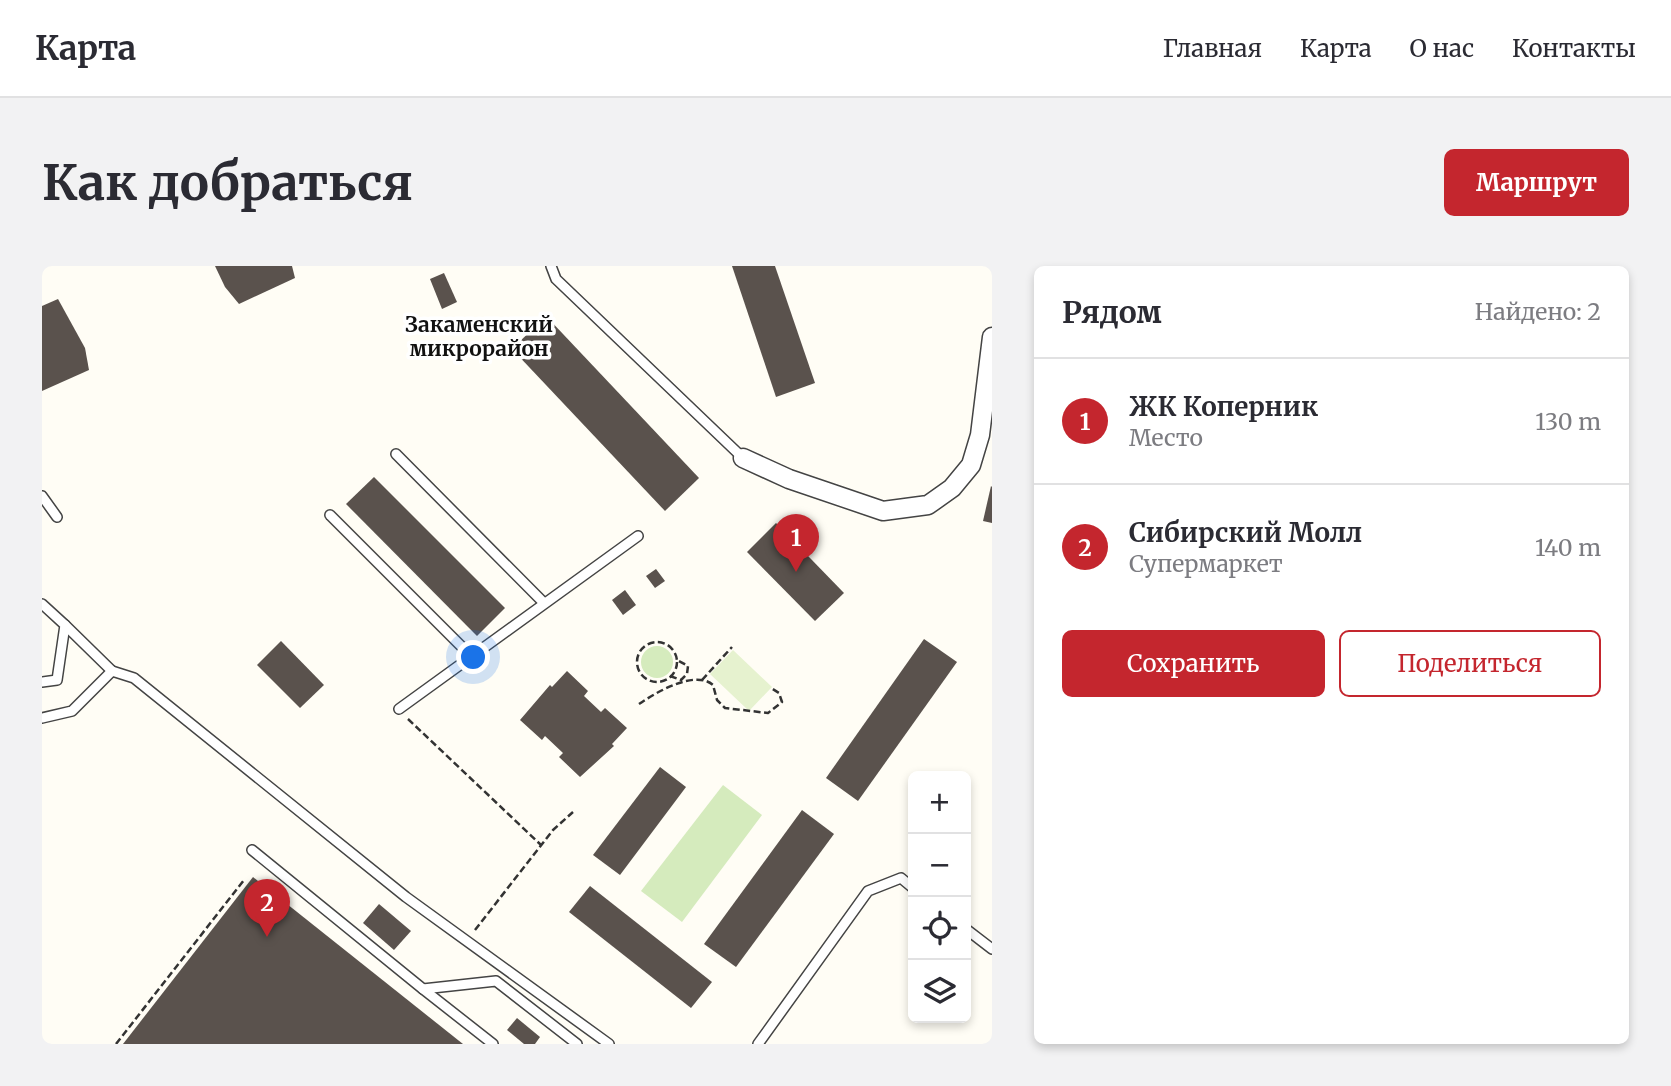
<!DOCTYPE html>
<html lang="ru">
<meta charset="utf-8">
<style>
:root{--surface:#fff;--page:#f2f2f3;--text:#2b2b33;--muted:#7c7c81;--line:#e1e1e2;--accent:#c4262e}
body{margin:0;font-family:Merriweather,serif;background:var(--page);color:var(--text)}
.controls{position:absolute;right:21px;bottom:21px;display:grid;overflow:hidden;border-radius:10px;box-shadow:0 4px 10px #0003}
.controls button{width:63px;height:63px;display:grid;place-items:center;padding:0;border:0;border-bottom:2px solid var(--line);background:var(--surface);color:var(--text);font:35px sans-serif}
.you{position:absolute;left:432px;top:392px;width:24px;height:24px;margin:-18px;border:5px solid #fff;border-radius:50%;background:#1a73e8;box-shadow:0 0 0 10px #1a73e833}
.badge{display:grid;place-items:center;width:46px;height:46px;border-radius:50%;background:var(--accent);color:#fff;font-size:23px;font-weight:700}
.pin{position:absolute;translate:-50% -58px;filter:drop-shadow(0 2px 4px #0008)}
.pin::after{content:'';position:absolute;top:37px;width:24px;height:21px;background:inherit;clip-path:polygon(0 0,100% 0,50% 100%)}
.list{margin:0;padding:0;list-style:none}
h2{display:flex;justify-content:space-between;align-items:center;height:91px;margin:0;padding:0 28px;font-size:30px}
h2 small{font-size:23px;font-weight:400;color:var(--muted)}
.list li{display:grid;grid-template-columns:46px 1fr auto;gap:21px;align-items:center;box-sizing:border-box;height:126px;padding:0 28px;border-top:2px solid var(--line)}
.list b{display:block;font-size:26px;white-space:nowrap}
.list p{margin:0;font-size:23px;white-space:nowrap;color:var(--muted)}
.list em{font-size:23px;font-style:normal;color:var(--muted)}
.actions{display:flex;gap:14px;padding:21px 28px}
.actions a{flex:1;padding:16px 0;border:2px solid var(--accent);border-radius:10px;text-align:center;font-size:24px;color:var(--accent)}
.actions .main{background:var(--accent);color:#fff}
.icon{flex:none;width:38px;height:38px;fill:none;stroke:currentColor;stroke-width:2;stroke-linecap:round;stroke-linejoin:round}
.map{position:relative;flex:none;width:950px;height:778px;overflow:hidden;border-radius:10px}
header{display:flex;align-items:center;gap:42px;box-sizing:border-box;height:98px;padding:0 35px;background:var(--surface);border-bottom:2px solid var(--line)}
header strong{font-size:33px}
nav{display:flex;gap:38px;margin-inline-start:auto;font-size:24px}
.intro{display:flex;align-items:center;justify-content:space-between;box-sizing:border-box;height:168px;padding:0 42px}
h1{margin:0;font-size:49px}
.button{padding:18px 32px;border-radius:10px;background:var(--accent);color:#fff;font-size:24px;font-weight:700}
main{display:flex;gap:42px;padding:0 42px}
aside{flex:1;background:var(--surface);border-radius:10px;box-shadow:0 4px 10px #0003}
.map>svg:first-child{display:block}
.green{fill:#d5ebbd}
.pitch{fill:#e6f2cf}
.building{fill:#5a524d}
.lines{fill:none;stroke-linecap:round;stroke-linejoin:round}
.lane-casing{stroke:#444;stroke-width:12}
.street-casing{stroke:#444;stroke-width:21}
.path{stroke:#333;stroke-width:2.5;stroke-dasharray:7 3.5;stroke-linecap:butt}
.lane{stroke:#fff;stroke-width:9}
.street{stroke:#fff;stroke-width:18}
.labels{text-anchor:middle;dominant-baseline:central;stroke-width:7;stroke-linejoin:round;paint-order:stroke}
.neighbourhood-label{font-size:21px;font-weight:bold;fill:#111;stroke:#fff}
</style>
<header>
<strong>Карта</strong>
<nav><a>Главная</a><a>Карта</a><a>О нас</a><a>Контакты</a></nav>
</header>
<div class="intro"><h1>Как добраться</h1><a class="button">Маршрут</a></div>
<main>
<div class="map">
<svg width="950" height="778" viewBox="0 0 950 778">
<rect width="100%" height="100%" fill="#fffdf5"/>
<g class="green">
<circle cx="615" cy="396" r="16"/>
<path d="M681,519L720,549L640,656L599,625Z"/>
</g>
<path class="pitch" d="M691,384L730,421L707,445L668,408Z"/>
<g class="building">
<path d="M173,0H250L253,12L197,38L183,21Z"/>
<path d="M690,0H733L773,117L734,131Z"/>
<path d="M402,7L415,36L400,43L388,13Z"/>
<path d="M16,33L43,82L47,104L0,125V40Z"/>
<path d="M504,50L657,212L623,245L470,83Z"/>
<path d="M332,211L463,342L435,370L304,238Z"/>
<path d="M949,220L950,221V257L941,255Z"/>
<path d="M734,257L802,327L773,355L705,286Z"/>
<path d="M614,303L623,315L613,322L604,310Z"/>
<path d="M583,324L594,339L581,349L570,334Z"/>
<path d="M882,373L915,396L816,535L784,512Z"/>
<path d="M239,375L282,419L258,442L215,399Z"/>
<path d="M525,405L546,425L542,430L559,446L563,442L585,462L570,478L572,480L538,511L517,491L521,487L503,470L500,474L478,454L508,419L510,421Z"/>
<path d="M618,501L644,521L578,609L551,589Z"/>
<path d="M760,544L792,568L694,701L662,678Z"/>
<path d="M211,611L421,778H81Z"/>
<path d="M548,620L670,716L649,742L527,646Z"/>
<path d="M337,638L369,665L352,684L321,657Z"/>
<path d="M475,752L498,771L493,778H482L465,764Z"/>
</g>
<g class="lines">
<defs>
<g id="lane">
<path d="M509,0L514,13L701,192"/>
<path d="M354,188L502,337"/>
<path d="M0,230L15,251"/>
<path d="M288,249L429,390"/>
<path d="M0,338L23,359L15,414L0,416"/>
<path d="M23,359L70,405"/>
<path d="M357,443L596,270"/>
<path d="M0,452L30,445L70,405L92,412L364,631L567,778"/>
<path d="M210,584L381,723L454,715L535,778"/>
<path d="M924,663L950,683"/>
<path d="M381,723L451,778"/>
<path d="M716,778L826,625L859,612L871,622"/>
</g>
<path id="street" d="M701,192L747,213L841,245L886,239L910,222L929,199L938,169L950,71"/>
</defs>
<use href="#lane" class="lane-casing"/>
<use href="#street" class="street-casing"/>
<g class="path">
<circle cx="615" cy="396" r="20"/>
<path d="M628,410L639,414L645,408L646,400L635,394"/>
<path d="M660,414L690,381"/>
<path d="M597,438C613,427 653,403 671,419L675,434L683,442L726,447L740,436L737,427L729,422"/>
<path d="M366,453L499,579"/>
<path d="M433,664L511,564L531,546"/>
<path d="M74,778L202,614"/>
</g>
<use href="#lane" class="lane"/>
<use href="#street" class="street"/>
</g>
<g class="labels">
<g class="neighbourhood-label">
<text x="437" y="58">Закаменский<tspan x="437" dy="24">микрорайон</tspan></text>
</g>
</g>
</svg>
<div class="controls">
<button>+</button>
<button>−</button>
<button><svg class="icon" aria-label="locate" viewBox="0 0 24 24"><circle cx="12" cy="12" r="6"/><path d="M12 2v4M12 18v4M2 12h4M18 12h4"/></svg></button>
<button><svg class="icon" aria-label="layers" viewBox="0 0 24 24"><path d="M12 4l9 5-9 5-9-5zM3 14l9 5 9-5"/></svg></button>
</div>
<div class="you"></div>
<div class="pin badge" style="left:754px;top:306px">1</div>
<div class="pin badge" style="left:225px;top:671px">2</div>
</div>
<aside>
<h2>Рядом<small>Найдено: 2</small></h2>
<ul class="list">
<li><span class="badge">1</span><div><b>ЖК Коперник</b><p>Место</p></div><em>130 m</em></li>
<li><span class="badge">2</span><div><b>Сибирский Молл</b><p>Супермаркет</p></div><em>140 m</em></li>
</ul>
<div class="actions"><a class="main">Сохранить</a><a>Поделиться</a></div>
</aside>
</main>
